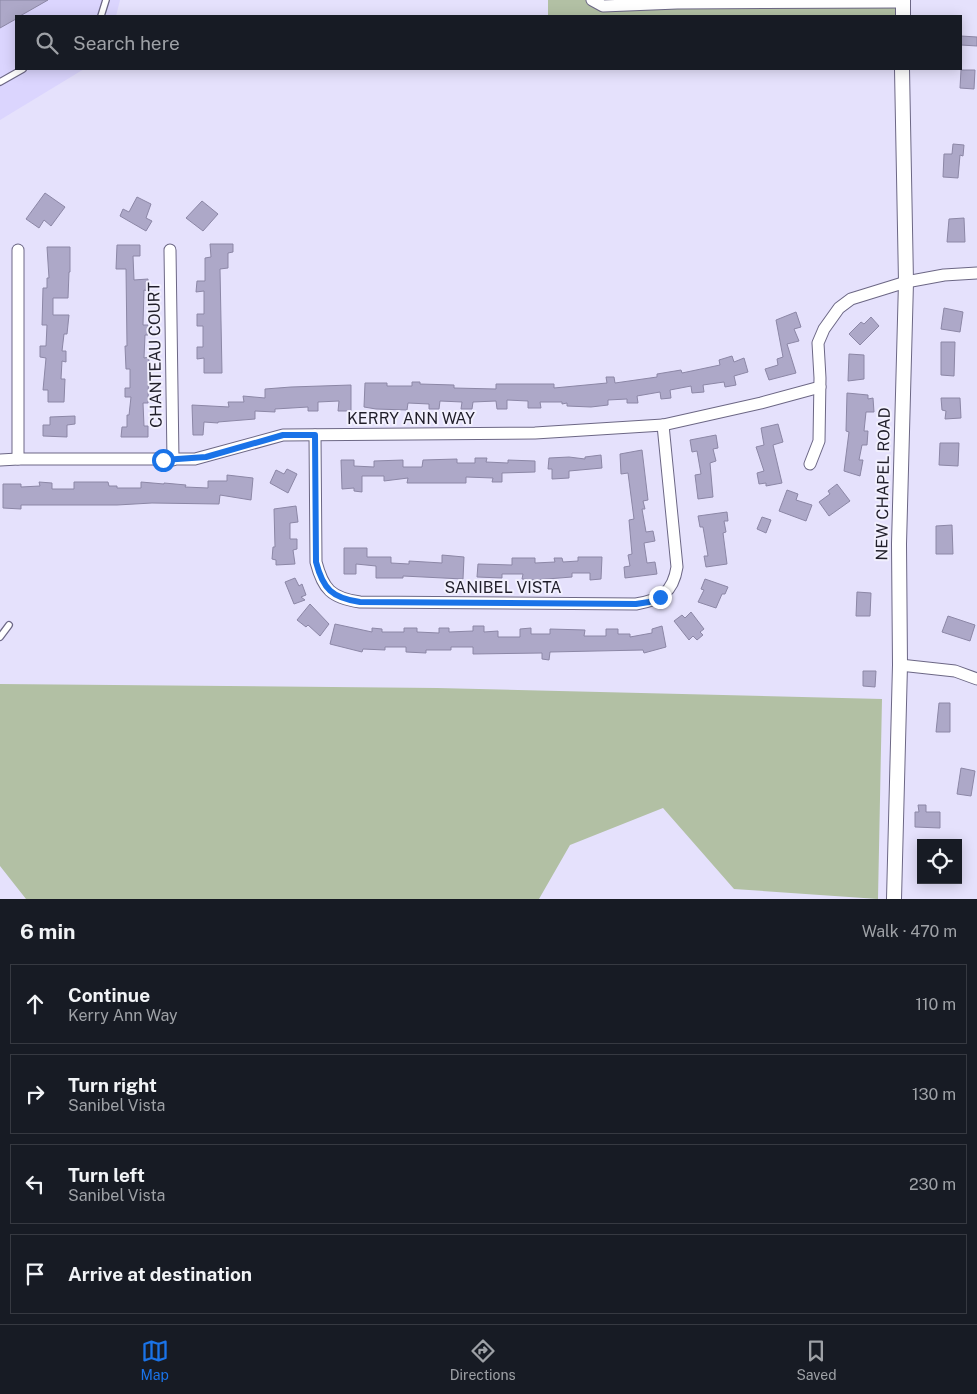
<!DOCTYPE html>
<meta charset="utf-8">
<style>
:root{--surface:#171b24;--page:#242831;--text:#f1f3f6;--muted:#9ea1a6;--line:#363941;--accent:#1a73e8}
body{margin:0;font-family:"Public Sans",sans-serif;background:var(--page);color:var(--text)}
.controls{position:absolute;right:15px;bottom:15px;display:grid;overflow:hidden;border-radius:0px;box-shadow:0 2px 12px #0003}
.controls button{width:45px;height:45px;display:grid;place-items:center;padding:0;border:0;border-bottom:1px solid var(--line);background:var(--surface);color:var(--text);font:25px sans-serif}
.stop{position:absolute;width:15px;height:15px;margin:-11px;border:4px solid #1a73e8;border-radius:50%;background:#fff}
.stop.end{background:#1a73e8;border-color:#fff;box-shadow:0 1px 5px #0008}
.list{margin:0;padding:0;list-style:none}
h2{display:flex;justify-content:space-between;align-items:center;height:65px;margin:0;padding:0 20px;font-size:21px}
h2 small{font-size:16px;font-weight:400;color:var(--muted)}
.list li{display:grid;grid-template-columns:32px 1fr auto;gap:15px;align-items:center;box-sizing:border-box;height:80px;margin:0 10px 10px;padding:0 10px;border:1px solid var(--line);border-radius:0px}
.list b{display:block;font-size:19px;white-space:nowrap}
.list p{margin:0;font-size:16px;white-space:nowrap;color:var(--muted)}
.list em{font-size:16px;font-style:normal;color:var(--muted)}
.icon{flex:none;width:28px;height:28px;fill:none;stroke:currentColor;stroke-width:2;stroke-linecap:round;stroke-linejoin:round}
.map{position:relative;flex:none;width:977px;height:899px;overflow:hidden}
.search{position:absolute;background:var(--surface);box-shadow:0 2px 12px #0003;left:15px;right:15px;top:15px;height:55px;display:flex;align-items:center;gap:12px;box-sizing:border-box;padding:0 18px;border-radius:0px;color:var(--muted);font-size:19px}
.sheet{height:425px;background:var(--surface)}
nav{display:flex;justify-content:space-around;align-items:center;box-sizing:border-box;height:70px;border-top:1px solid var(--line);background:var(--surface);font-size:14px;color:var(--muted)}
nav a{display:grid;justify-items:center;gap:2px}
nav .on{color:var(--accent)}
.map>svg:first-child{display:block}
.built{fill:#dbd5fe}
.green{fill:#b2c0a4}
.building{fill:#ada8c8;stroke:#8c87a6}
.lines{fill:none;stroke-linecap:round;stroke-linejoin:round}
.service-casing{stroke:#6c6785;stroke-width:8}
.minor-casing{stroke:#6c6785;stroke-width:13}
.tertiary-casing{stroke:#6c6785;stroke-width:16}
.service{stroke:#fff;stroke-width:5.5}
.minor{stroke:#fff;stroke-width:11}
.tertiary{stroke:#fff;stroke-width:14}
.route{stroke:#1a73e8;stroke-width:6}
.labels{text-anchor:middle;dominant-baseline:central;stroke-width:4;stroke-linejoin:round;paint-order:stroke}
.street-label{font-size:16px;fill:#201e2a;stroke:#f2f0fe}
</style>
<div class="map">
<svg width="977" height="899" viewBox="0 0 977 899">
<rect width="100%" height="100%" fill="#e5e1fc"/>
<path class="built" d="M0,0H120L116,16H16V69H84L0,120Z"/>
<g class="green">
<path d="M548,0H896L895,15L548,16Z"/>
<path d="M0,684L437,688L882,699L878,899L734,889L663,808L570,845L539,899H26L0,866Z"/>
</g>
<g class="building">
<path d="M0,0H48L20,16H16V19L0,28Z"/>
<path d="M961,36L977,37V46L961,45Z"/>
<path d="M961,70H975L974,89L960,88Z"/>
<path d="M953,144L964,145L963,156L960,155L958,178L943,177L944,154H952Z"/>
<path d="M45,193L65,207L51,226L44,220L39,228L26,219Z"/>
<path d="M137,197L151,204L146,218L152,221L146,231L120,216L123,209L129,212Z"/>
<path d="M202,201L218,214L203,231L186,218Z"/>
<path d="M964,218L965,242H947L949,219Z"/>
<path d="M210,244H233V252L228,253V268L220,269L222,373H204V358L197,359V347H203V326H197V314H204V291L196,292L197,281H205V258L211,257Z"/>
<path d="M117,245H140V256H133L134,280L148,279V291L144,290L143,325H148V335H145L144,358L149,357L148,403H143L144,426H148V437H121L122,427H127V415H129L131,397H125V388H130V369H126L125,346H127L126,269H116Z"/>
<path d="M47,247H70V272H69L68,298H53V315H69L67,334H64L62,351H66V362L62,361L61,379H65L64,402H48V390H43L46,358L40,357V346H46L47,325H42L43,288H47V278H49Z"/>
<path d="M944,308L963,312L960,332L941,329Z"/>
<path d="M796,312L801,327L794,329L799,341L787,344L796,373L769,380L765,369L778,365L777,359L783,357L776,320Z"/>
<path d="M871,317L879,326L860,345L849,334L861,322L864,324Z"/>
<path d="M941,342H955L954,376L941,375Z"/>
<path d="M849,354L864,355V379L848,381Z"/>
<path d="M732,356L734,362L744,358L748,372L734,376L736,385L725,387L724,382L703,385L704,392L692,393L691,386L670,390L671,398L661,399L660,392L637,396L638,403H627V399L608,400V405L591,407L567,406V403L562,404V402H540L541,408H528V401L507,400V409H497L496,401L473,402L472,409H461L462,402L440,401L439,409H429V404L408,403L407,410L376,409L364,407L365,383H387V386H412V382H420V384L454,385V388L496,389V384H554V388L607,383L606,377H614L615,383L657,377V374L681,370L682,373L720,365L719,360Z"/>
<path d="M351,385V411H338L339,401L318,402V411H308V407L275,409V412L255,411V419L218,422V423L204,422L203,435H193L192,405L229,407L228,402H244L243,396L265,398V389L291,387Z"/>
<path d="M847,393L868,395V399L873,398L874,412H866L864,431H868L867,445H862L859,460H863L860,476L844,471L849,432L846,431Z"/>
<path d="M941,398H960L961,418L945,419L946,411L942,410Z"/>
<path d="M75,416V424L67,425V437L43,436V425H50V417Z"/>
<path d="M778,424L783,442L773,445L782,483L766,486V483L759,484L757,473L764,471L756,447L764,445L761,428Z"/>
<path d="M716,435L718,448L713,449L716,461L710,463L713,497L698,499L695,475L701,474L697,451L692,452L690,440Z"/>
<path d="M940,443H959L958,466L939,465Z"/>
<path d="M642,450L648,500L643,501L645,509H642L646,532L653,531L655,541L644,543L647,563L655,562L657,574L625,578L624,567L630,566L628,555L632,554L629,520L634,519L628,473L621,474L620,454Z"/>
<path d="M601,455L602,468L569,471V478L552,479V469H548L549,458L569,457L585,459V457Z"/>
<path d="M475,458H487L486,462L508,463V460L535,461V472L502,473V482H492L493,478L466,477V483H407L408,478L384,481V476H362V492L354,491V488L342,489L341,460H354V466L374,467V461L403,460V467H422L423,460L457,459V463H475Z"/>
<path d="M287,469L297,474L288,493L270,483L276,470L284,474Z"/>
<path d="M227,475L253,478L251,500L220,495L219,504L152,503L117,505H21V509L3,508V484H21V487L40,486L39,482L52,483V489H74V482H108L109,486H117V488H141V482L164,484V483L186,485L185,487L208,488V481H227Z"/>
<path d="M837,484L850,501L829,516L819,502L830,494L828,491Z"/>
<path d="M787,490L798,494L796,500L812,505L806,521L779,511Z"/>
<path d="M296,506L298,522L290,523V539H297V549L293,550L295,564L276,565V560L272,559L273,547H275L274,509Z"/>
<path d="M727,512L728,521H724L726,532L723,533L727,564L706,567L704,556H708L703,527H700L698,516Z"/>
<path d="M762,517L771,520L766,533L757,529Z"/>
<path d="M952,525L953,554H936V526Z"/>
<path d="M344,548H367V557H391V563L409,564V561L442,563V555L464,557L463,579L403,576V578H376V566L356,564V574H344Z"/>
<path d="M578,557H602L601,579L590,580V573H572V577L534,580L522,579L523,574H502V578L477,577L478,564L512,565V558H535V563L555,562L554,558H562L563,562L578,561Z"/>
<path d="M295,578L299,586L302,584L306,595L301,597L305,600L294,604L285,582Z"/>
<path d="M705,579L728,587L725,594H722L716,608L698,602L704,590L701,589Z"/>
<path d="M857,592L871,593L870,616H856Z"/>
<path d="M310,604L329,624L320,636L308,625L306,627L297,620Z"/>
<path d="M691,612L704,629L700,632L703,635L697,640L693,636L689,640L674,621L682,615L685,618Z"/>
<path d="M948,616L975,625L970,641L942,632Z"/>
<path d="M335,624L372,632V628L382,629V632H404V628H417V632L439,633V628H449V632L473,631V626H484V632L498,631V637H520V629L531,628V634H550V629L585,630L584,636H606V629H618V634H630V637L652,633V629L662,626L666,647L644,653L643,650L550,652L549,660L542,659V653L473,654V647H451V650H426V653L406,652V647H385V650L363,649L362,652L330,644Z"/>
<path d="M863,671H876L875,687L863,686Z"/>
<path d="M939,703H950V732H936Z"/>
<path d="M961,768L975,771L971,796L957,794Z"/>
<path d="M918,805H926V812H940V828L915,827V812H919Z"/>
</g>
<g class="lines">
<defs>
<g id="service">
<path d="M101,16L106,0"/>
<path d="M0,82L23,69"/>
<path d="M0,637L9,625"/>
</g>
<g id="minor">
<path d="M592,0L603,6L677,3L903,2"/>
<path d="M170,250L173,460"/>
<path d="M315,435L316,562C323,589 331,598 360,602L636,604C660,600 673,593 677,567L663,425"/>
<path d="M18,459V250"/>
<path d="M0,460L18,459H195L283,435L535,433L663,425L761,403L820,387"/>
<path d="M810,464L819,441L820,378L818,343L824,329L839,308L851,299L906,282L944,275L977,273"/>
<path d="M900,665L955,671L977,679"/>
</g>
<g id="tertiary">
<path d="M903,16V0"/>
<path d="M894,899L900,665L899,544L906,282L902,69"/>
</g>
</defs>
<use href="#service" class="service-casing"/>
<use href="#minor" class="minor-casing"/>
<use href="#tertiary" class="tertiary-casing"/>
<use href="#service" class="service"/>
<use href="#minor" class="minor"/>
<use href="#tertiary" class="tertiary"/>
</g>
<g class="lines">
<path class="route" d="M163,460L206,457L283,435H315L316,562C323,589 332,598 360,602L636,604L649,602L660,597"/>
</g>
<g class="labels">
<g class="street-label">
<text transform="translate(155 355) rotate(-91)">CHANTEAU COURT</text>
<text x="411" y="418">KERRY ANN WAY</text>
<text transform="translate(883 484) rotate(-89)">NEW CHAPEL ROAD</text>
<text x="503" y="587">SANIBEL VISTA</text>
</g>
</g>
</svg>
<div class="controls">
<button><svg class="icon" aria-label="locate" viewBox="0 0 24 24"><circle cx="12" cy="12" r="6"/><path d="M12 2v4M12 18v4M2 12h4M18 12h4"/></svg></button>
</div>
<div class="stop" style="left:163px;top:460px"></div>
<div class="stop end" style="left:660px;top:597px"></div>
<div class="search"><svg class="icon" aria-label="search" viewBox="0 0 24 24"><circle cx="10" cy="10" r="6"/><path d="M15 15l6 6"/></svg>Search here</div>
</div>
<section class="sheet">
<h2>6 min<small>Walk · 470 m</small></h2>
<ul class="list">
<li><svg class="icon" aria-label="ahead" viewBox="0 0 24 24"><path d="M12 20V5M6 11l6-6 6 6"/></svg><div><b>Continue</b><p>Kerry Ann Way</p></div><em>110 m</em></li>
<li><svg class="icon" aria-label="right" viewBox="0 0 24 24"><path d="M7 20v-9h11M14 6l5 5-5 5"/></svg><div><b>Turn right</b><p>Sanibel Vista</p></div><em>130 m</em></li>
<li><svg class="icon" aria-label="left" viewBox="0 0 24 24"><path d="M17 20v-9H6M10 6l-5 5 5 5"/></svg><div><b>Turn left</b><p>Sanibel Vista</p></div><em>230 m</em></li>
<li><svg class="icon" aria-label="arrive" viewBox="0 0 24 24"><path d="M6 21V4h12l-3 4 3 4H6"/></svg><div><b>Arrive at destination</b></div></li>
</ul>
</section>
<nav>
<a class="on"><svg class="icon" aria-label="map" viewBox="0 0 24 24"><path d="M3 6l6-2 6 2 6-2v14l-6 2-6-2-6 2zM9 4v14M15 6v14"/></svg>Map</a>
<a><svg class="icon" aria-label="directions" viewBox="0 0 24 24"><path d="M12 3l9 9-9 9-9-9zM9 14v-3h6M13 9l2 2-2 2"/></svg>Directions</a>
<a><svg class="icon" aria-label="saved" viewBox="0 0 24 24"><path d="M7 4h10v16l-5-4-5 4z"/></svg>Saved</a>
</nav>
